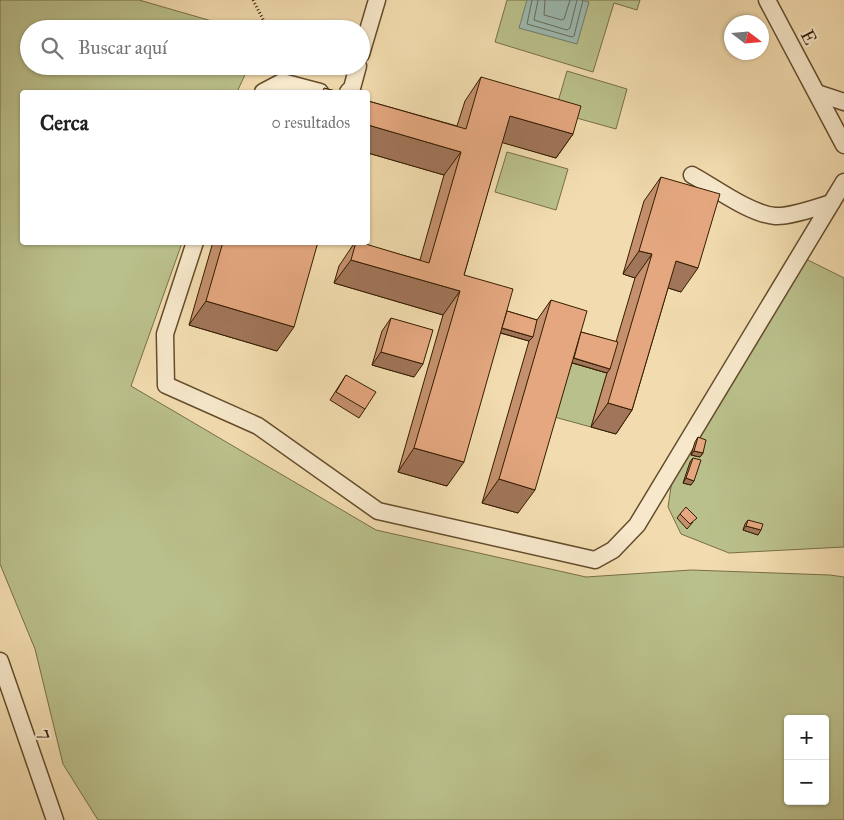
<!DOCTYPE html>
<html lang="es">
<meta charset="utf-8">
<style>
:root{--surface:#fff;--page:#f6f6f6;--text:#222;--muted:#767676;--line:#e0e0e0}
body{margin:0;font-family:"IM FELL Great Primer",serif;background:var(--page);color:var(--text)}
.controls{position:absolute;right:15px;bottom:15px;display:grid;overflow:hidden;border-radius:5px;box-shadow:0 1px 4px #0004}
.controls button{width:45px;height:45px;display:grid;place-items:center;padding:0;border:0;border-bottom:1px solid var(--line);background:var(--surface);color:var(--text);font:25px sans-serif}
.compass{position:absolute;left:724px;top:15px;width:45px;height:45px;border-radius:50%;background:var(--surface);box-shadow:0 1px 4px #0004;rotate:106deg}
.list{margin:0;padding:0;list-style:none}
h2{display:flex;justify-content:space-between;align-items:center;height:65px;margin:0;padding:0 20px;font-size:21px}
h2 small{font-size:16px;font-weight:400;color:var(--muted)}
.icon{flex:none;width:28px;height:28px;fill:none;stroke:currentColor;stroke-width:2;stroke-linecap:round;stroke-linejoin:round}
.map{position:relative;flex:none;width:844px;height:820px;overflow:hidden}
.search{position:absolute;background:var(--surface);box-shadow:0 1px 4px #0004;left:20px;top:20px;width:350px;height:55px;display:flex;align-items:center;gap:12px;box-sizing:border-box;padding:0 18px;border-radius:28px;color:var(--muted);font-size:19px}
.panel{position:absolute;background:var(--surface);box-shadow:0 1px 4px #0004;left:20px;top:90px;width:350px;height:155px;border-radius:5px}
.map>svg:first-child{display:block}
.green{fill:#bac08b;stroke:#786e46;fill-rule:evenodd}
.water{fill:#9cbab1;stroke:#737b6a}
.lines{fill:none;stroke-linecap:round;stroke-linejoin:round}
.shore{stroke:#686c58;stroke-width:1}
.minor-casing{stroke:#644d2c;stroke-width:19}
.path{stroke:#351d00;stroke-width:3;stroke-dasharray:1 2.5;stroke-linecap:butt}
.minor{stroke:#f7e8cb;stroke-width:16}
.wall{fill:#c4906d;stroke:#351d00}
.shaded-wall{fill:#a07559;stroke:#351d00}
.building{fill:#e4a77f;stroke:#351d00}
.labels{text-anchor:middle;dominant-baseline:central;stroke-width:4.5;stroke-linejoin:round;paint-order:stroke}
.street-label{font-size:19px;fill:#351d00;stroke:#f7e8cb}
</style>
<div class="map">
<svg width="844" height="820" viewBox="0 0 844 820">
<rect width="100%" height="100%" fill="#f2dcaf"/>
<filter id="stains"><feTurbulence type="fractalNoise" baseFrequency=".004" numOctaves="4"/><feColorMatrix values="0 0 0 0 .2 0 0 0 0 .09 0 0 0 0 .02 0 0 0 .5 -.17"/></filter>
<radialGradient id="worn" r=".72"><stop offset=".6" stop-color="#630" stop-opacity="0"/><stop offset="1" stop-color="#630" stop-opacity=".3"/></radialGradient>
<g class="green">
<path d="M0,0H139L229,26L232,29H29V66H249L237,92H22V242L182,243L131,386L376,530L586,577L691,570L830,575L844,577V820H98L63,764L35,649L0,564ZM788,719H825V801H788Z"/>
<path d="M507,0H640L637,10L614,3L593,72L495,42Z"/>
<path d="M567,71L627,89L616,129L555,112Z"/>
<path d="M507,152L568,169L556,210L495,192Z"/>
<path d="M806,259L844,278V547L729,553L681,534L668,507L671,487L678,466Z"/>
<path d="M563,360L607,373L591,427L547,415Z"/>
</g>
<path class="water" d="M527,0H581L589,2L577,44L519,28Z"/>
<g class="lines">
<g class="shore">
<path d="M532,0L527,24L572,37L574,36L583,0"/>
<path d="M538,0L534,20L567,30L570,28L577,0"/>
<path d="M545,0L544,15L562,20L564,19L570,0"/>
</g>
<defs>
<g id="minor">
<path d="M767,0L844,145"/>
<path d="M361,54L377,0"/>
<path d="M263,92L282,82L320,92"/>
<path d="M348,92L352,88L358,66"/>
<path d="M817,93L844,102"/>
<path d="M692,175C714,187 750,214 775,216C787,217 819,207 831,203"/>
<path d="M195,242L165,334L166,385L258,426L378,511L595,560L613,550L637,525L844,182"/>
<path d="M0,661L55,820"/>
</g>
</defs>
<use href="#minor" class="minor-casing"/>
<path class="path" d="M253,0L268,29"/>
<use href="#minor" class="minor"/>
</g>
<g class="wall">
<path d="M481,77L573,134L556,158L502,142L464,275L507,311L537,320L551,300L581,332L616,342L635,278L623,274L644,201L661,177L681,292L668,288L632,410L616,434L591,427L607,373L572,363L518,513L482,503L529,341L500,333L447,486L398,472L443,315L334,283L339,266L355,242L420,260L444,175L368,153V101L457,126L465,101Z"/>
<path d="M213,242H318L277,351L189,325Z"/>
<path d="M391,318L414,377L372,365L382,331Z"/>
<path d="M346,375L365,409L359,418L330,400Z"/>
<path d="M698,437L703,453L700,457L691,455L695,442Z"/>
<path d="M693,458L691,485L683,483L690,462Z"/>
<path d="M680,514L693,522L687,529L677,518Z"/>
<path d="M748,520L758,535L743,530L745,524Z"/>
</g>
<g class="shaded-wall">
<path d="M510,116L573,134L556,158L493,140Z"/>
<path d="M368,125L461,152L444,175L368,153Z"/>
<path d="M639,251L652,254L635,278L623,274Z"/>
<path d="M351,260L460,291L443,315L334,283Z"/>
<path d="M676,261L698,268L681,292L659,285Z"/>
<path d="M206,301L294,327L277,351L189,325Z"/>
<path d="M494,326L533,337L529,341L491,330Z"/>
<path d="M381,352L423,364L414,377L372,365Z"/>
<path d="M566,356L610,369L607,373L563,360Z"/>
<path d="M608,403L632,410L616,434L591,427Z"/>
<path d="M414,448L464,462L447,486L398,472Z"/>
<path d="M694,451L703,453L700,457L691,455Z"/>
<path d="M686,478L694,481L691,485L683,483Z"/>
<path d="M499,479L535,490L518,513L482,503Z"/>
<path d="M746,526L761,530L758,535L743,530Z"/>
</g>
<g class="building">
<path d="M481,77L581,106L573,134L510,116L464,275L513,289L464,462L414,448L460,291L351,260L356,242H359L429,263L461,152L368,125V101L466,129Z"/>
<path d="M324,88L340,92H323Z"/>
<path d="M661,177L720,194L698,268L676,261L632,410L608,403L652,254L639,251Z"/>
<path d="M223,242H318L294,327L206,301Z"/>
<path d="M551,300L587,311L535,490L499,479Z"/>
<path d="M507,311L537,320L533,337L502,328Z"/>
<path d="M391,318L433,330L423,364L381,352Z"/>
<path d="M581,332L618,342L610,369L574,358Z"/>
<path d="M346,375L376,392L365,409L336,392Z"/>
<path d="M698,437L706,440L703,453L694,451Z"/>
<path d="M693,458L701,460L694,481L686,478Z"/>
<path d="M686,507L697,518L690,524L680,514Z"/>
<path d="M748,520L763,524L761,530L746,526Z"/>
</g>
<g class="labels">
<g class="street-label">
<text transform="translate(809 37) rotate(62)">E</text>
<text transform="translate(46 734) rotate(71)">7</text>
</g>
</g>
<rect width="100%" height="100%" filter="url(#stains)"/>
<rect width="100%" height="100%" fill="url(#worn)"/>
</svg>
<div class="controls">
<button>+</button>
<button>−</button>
</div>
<svg class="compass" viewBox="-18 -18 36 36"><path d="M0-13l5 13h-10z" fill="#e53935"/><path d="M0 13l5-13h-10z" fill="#767676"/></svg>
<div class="search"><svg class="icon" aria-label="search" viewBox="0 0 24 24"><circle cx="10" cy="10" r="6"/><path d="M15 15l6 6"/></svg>Buscar aquí</div>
<section class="panel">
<h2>Cerca<small>0 resultados</small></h2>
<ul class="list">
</ul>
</section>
</div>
